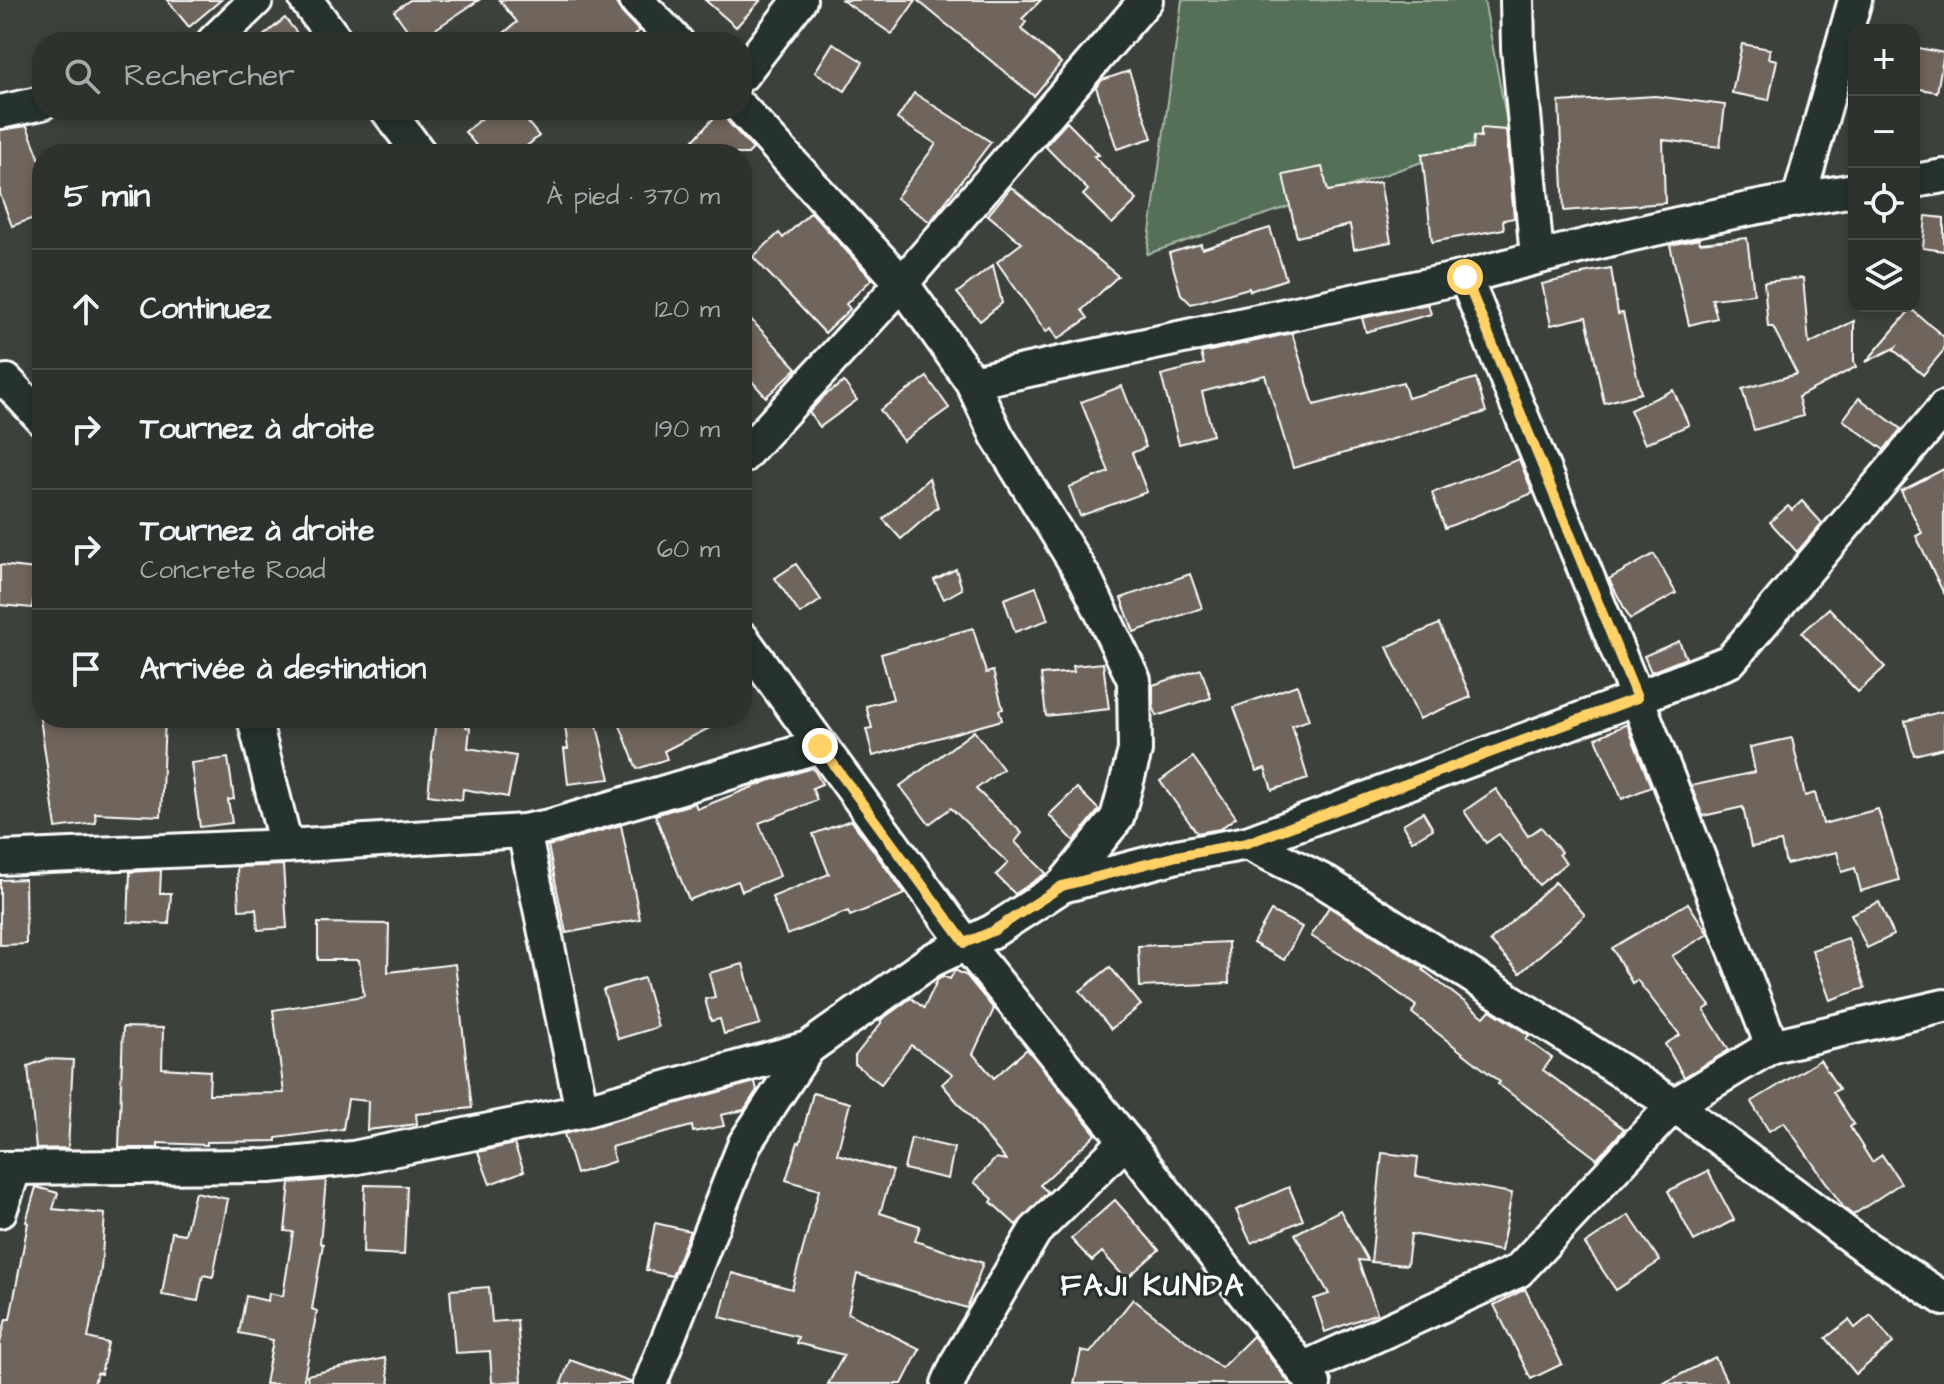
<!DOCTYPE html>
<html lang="fr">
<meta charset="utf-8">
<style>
:root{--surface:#2d322c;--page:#393e38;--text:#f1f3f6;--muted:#a7aaa9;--line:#484d48}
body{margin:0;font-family:"Architects Daughter",sans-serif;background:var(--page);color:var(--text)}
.controls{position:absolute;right:24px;top:24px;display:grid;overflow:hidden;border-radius:16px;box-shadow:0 4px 12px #0003}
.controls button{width:72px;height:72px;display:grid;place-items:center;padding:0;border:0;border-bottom:2px solid var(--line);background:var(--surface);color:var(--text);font:40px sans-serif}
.stop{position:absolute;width:24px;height:24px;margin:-18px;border:6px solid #ffd166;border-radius:50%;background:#fff}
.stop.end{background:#ffd166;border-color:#fff;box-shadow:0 2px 8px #0008}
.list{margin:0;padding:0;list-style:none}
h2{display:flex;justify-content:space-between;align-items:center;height:104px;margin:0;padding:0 32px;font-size:34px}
h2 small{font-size:26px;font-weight:400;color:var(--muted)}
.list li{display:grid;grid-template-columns:52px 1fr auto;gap:24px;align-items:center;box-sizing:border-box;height:120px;padding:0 32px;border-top:2px solid var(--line)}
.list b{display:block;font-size:30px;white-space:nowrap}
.list p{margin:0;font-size:26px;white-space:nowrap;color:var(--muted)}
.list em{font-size:26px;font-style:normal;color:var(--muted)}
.icon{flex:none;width:44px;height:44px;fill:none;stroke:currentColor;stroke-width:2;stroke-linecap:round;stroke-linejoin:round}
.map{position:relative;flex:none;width:1944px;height:1384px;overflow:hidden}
.search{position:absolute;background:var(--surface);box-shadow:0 4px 12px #0003;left:32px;top:32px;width:720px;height:88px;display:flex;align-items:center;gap:20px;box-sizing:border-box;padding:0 28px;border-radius:32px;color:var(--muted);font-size:30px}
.panel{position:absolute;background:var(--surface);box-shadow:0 4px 12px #0003;left:32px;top:144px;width:720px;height:584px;border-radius:32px}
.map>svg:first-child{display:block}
.green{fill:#557056;stroke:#aab8aa;stroke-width:2}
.building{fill:#70655b;stroke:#fff;stroke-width:2}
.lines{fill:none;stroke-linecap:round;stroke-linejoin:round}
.minor-casing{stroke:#fff;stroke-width:38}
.minor{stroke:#26332d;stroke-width:32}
.route{stroke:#ffd166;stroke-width:10}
.labels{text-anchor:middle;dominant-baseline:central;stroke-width:6;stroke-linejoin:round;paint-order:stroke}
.district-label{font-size:30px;font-weight:bold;letter-spacing:2px;fill:#fff;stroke:#26332d}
</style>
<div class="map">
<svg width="1944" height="1384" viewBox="0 0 1944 1384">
<rect width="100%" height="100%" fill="#3c423b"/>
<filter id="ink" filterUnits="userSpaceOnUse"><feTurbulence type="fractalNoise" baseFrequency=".0125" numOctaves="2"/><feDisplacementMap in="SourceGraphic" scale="16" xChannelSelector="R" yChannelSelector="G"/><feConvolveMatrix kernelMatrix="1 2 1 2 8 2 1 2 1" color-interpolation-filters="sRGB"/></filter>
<g filter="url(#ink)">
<path class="green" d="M1182,0H1484L1509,133L1147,254Z"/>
<g class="building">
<path d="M167,0H221L189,27Z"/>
<path d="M410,0H479L416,42L394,11Z"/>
<path d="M499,0H614L622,13L639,31L627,42H493L517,22Z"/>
<path d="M705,0H761L736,27Z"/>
<path d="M842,0H916L892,34Z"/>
<path d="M917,0H1041L1022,19L1026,22L1021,29L1061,63L1034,96Z"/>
<path d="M285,18L304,42H256Z"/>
<path d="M833,43L863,62L845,91L815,72Z"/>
<path d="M1742,44L1770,49L1768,58L1777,60L1769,100L1732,93Z"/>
<path d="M1914,47L1944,53L1937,92L1914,88Z"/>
<path d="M1129,71L1152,138L1117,149L1096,87L1102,80Z"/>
<path d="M914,93L991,142L930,222L896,198L936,144L897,119Z"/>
<path d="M1655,96L1725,105L1720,147L1663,140L1665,203L1564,211L1559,102Z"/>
<path d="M492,110H518L539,136L517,154H483L465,132Z"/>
<path d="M721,110L728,122L753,149L748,154H681Z"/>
<path d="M1067,122L1099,155L1094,156L1137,200L1112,224L1083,195L1088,190L1045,146Z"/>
<path d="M27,126L42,165V215L12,226L0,194V130Z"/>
<path d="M1481,128L1506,130L1514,218L1503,220L1504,229L1432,242L1422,154L1473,148L1474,136L1481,137Z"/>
<path d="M1322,167L1328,191L1380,182L1391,242L1354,249L1350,225L1297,237L1283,175Z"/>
<path d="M1011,187L1118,276L1082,310L1088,318L1058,339L1051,328L1046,332L997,262L1022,243L988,215Z"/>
<path d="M811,212L872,279L846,304L850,309L825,333L753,257L779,233L783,238Z"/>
<path d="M1926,216L1944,218V251L1923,248Z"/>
<path d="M1270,228L1286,279L1250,291L1249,288L1191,304L1181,294L1169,253L1201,244L1202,249Z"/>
<path d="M1747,238L1754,294L1712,299L1717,318L1689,325L1670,245L1699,239L1700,243Z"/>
<path d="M993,265L1002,303L980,321L957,293Z"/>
<path d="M1611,268L1618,314L1623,313L1641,393L1604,403L1586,317L1551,325L1542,284L1582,275V273Z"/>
<path d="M1803,278L1809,344L1854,321V361L1856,367L1798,397L1803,416L1754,430L1742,389L1797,374L1773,327H1768L1764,282Z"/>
<path d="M1428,304L1431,314L1366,332L1362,318Z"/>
<path d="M1911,309L1944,337V350L1923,375L1894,350L1896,347L1866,362Z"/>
<path d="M742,310L797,368L766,397L742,370Z"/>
<path d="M1292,333L1314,405L1403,382L1408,398L1476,378L1486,412L1293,468L1265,375L1202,392L1213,435L1179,444L1161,375L1204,364L1201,353Z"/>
<path d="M927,377L949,408L903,441L880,410Z"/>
<path d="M844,382L857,400L820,427L809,412L824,396Z"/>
<path d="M1122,386L1146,447L1132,453L1147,492L1080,516L1069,487L1109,472L1081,402Z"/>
<path d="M1673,390L1689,425L1645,444L1630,410Z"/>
<path d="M1859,398L1901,429L1884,450L1843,420Z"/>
<path d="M1519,459L1533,493L1445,528L1432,493Z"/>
<path d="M1944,469V594L1916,536L1922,533L1901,491Z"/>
<path d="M929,478L938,507L901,539L883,519Z"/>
<path d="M1802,501L1822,523L1797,552L1770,522L1788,506L1792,510Z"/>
<path d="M1654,554L1676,593L1630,619L1609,579Z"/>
<path d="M796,564L821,600L800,614L775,578Z"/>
<path d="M0,565L36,569V575H42V602L33,601L32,608L0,605Z"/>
<path d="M956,569L962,589L944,599L934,580Z"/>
<path d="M1190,574L1202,608L1134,632L1121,598Z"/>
<path d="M1036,587L1048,620L1015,632L1004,599Z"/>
<path d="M1829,608L1885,667L1858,692L1802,633Z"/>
<path d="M1439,624L1471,697L1419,719L1387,647Z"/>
<path d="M973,628L986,673L993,671L1003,709L999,710L1002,720L873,756L866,729L872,728L866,706L893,699L881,654Z"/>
<path d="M1679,641L1686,658L1651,672L1644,656Z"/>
<path d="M1103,663L1109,709L1046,716L1041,675L1074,672L1073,666Z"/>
<path d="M1201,669L1211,698L1157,716L1153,706V685Z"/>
<path d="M1297,685L1309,720L1292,726L1308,779L1272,790L1265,768L1257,771L1234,707Z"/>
<path d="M1944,711V748L1914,755L1905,721Z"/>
<path d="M40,718H165L161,816L95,813L96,823L56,828Z"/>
<path d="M436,718H467L466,727L470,728L468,748L516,756L508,797L463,789L462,800L428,795Z"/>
<path d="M564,718H595L610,779L568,784L564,749H568Z"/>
<path d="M617,718H729L664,751L667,759L637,769Z"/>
<path d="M1627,724L1651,787L1622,799L1596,738Z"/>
<path d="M974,731L1003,769L976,789L1022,833L1015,842L1046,873L1015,894L996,875L1008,863L951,808L929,824L900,786Z"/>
<path d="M1792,738L1805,796L1815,793L1823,824L1878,809L1899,880L1861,891L1855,868L1842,872L1837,852L1786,864L1781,842L1751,847L1743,807L1703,816L1691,786L1755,772L1750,747Z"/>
<path d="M1193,757L1236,817L1220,829L1197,833L1160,781Z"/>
<path d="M228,758L234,799L228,800L232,823L200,827L191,763Z"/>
<path d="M813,768L822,784L812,788L817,800L759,823L780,876L742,891L738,881L689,900L655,815L695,803L697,809L768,781Z"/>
<path d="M1077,788L1099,810L1074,841L1049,815Z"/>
<path d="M1496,789L1528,836L1541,827L1561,852L1559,854L1566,863L1539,885L1499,834L1486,843L1464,811Z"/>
<path d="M1423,812L1433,829L1412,841L1403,824Z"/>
<path d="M851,820L905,894L850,916L848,911L787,935L772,897L829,874L813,834Z"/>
<path d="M621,825L640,919L566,933L548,846Z"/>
<path d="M283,865L287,928L258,930L256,909L239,910L237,867Z"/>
<path d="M161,870L160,893H171L169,924L128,922L130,872Z"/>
<path d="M25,879L26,944L0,945V880Z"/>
<path d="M1555,882L1585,915L1520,973L1490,941Z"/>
<path d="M1879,902L1894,935L1867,948L1851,914Z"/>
<path d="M1688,903L1708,934L1672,956L1710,1006L1704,1010L1729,1050L1684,1077L1665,1044L1680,1035L1637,980L1632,983L1612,948Z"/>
<path d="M1329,907L1424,968L1423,970L1484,1017L1490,1010L1529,1035L1526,1039L1552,1058L1543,1070L1624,1129L1618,1136L1597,1159L1498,1084L1500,1082L1412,1013L1416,1006L1380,979L1311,936Z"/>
<path d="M1271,911L1302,927L1284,960L1253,943Z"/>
<path d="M318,923L389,924L388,972L455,964L472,1108L416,1114L417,1124L367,1130L368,1101L348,1099L343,1129L276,1138V1141L207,1142V1145L158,1143V1148H119L123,1027L163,1028L162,1068L210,1071L209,1094L284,1093L273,1010L364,996L359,960H318Z"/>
<path d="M1848,938L1865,988L1830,1000L1812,950Z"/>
<path d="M1228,942L1229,983L1140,987L1138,946Z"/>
<path d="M743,964L760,1024L724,1034L720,1019L711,1021L705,999L715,997L709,973Z"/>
<path d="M1110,967L1141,1005L1111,1029L1080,991Z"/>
<path d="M955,970L967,976L994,1009L973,1054L994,1078L1027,1049L1096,1134L1040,1185L1048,1192L1016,1225L991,1202L993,1199L974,1182L996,1158L1006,1160L942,1084L953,1074L911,1045L881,1084L855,1064V1056L881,1023V1020L911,998L924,1008L938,979L943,976L950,979Z"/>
<path d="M644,978L658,1027L618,1039L603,990Z"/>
<path d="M47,1059L73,1060L68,1148L36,1149L28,1066Z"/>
<path d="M1820,1060L1839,1089L1833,1092L1854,1124L1850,1127L1872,1162L1882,1155L1901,1183L1853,1215L1844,1208L1784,1122L1769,1131L1751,1102Z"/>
<path d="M755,1082L757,1090L744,1110L721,1115L724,1126L693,1132L692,1126L611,1147L615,1161L576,1174L564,1134Z"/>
<path d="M813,1093L850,1103L837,1154L893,1171L880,1213L920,1226L915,1241L983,1263L967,1308L857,1274L848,1313L920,1349L902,1384H828L844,1355L796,1343L798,1337L720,1317L732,1273L792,1289L819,1190L786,1180L798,1142L800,1143Z"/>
<path d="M911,1138L954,1148L948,1179L904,1169Z"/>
<path d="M514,1144L524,1171L490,1184L478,1152Z"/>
<path d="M1382,1153L1418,1157L1416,1176L1512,1193L1501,1251L1411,1234L1407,1265L1371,1262Z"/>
<path d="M1708,1171L1734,1220L1694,1241L1668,1191Z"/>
<path d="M326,1180L320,1243L323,1244L312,1309L317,1311L303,1384H265L273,1340L239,1333L246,1296L268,1301L269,1293L283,1296L293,1232L285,1231L290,1183Z"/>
<path d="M365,1185L407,1186L404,1255L363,1253Z"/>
<path d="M36,1187L58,1193L53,1209L105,1214L101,1269L88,1338L108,1343L101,1374L97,1373L94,1384H0V1343L6,1319H10L28,1223L26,1222Z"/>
<path d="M1289,1187L1303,1220L1251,1243L1236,1210Z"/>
<path d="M195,1192L228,1199L213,1277L203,1275L198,1301L162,1295L172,1232L185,1234Z"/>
<path d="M1115,1200L1159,1250L1126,1279L1102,1252L1092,1261L1071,1239Z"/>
<path d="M1340,1210L1368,1261L1358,1260L1377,1313L1325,1332L1314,1299L1329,1294L1295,1234Z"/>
<path d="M1629,1215L1660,1261L1616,1290L1585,1244Z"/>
<path d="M655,1223L690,1231L672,1276L646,1270Z"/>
<path d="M489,1287L492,1322L517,1320L522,1381L492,1383L490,1351L455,1353L450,1290Z"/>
<path d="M1525,1289L1562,1364L1531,1379L1494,1305Z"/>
<path d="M1133,1299L1221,1368L1253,1336L1290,1384H1074L1081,1351L1090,1353Z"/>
<path d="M1871,1315L1893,1343L1856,1374L1826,1338L1849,1320L1855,1328Z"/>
<path d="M1715,1357L1728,1384H1662Z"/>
<path d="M385,1358L390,1384H308L307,1375Z"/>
<path d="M570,1360L630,1382V1384H561Z"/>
</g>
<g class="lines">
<defs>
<g id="minor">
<path d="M306,0L337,42"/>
<path d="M636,0L677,42"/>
<path d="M1517,0L1518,48L1537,257"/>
<path d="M213,42L256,0"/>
<path d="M742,75L800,0"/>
<path d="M742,109L902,283L972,382L997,436L1086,580L1134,680L1135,751L1117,818L1062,886"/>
<path d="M387,110L420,154"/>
<path d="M0,112L42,103"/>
<path d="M1914,181L1944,176"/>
<path d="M1799,199L1855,0"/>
<path d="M1465,277L1637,698L1772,1046"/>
<path d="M0,382L7,381L42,419"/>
<path d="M972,382L1465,277C1592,242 1723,211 1854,190"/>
<path d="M742,457L902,283L1146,0"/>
<path d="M742,638L965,943L1126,1141L1314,1384"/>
<path d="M254,718L286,846"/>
<path d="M524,831L582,1111"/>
<path d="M1247,843L1637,698L1730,661L1944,408"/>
<path d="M0,858L286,846L524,831L550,826L820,746"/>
<path d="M0,1168L269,1166L353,1158L582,1111L808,1048L932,960L993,931L1062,886L1177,856L1247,843L1323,881L1674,1105L1858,1242L1944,1299"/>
<path d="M0,1211L14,1170"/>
<path d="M1302,1369L1518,1271L1674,1105L1772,1046L1944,1006"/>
<path d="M650,1384L745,1143L808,1048"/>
<path d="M948,1384L959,1359L1035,1231L1126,1141"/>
</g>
</defs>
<use href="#minor" class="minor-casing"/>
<use href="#minor" class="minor"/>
</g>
</g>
<g class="lines" filter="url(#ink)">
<path class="route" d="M820,746L965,943L993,931L1062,886L1177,856L1247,843L1637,698L1465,277"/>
</g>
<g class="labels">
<g class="district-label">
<text x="1153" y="1286">FAJI KUNDA</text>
</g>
</g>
</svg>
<div class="controls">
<button>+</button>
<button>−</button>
<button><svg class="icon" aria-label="locate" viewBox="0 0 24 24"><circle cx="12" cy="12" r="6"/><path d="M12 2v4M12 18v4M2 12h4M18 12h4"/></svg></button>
<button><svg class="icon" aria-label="layers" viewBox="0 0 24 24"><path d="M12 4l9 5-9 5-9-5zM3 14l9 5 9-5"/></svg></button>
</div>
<div class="stop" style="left:1465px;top:277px"></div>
<div class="stop end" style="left:820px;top:746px"></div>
<div class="search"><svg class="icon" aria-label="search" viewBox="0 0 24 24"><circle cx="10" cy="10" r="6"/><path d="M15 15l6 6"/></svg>Rechercher</div>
<section class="panel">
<h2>5 min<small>À pied · 370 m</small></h2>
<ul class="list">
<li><svg class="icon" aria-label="ahead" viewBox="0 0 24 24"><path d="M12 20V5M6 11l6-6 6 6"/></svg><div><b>Continuez</b></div><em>120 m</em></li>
<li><svg class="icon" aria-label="right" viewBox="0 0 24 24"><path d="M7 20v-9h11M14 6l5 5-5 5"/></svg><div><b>Tournez à droite</b></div><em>190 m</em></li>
<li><svg class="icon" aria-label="right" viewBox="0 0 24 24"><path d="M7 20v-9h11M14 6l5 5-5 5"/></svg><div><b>Tournez à droite</b><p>Concrete Road</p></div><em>60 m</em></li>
<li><svg class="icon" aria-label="arrive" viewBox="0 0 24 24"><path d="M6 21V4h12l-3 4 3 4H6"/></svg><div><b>Arrivée à destination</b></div></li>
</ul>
</section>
</div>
